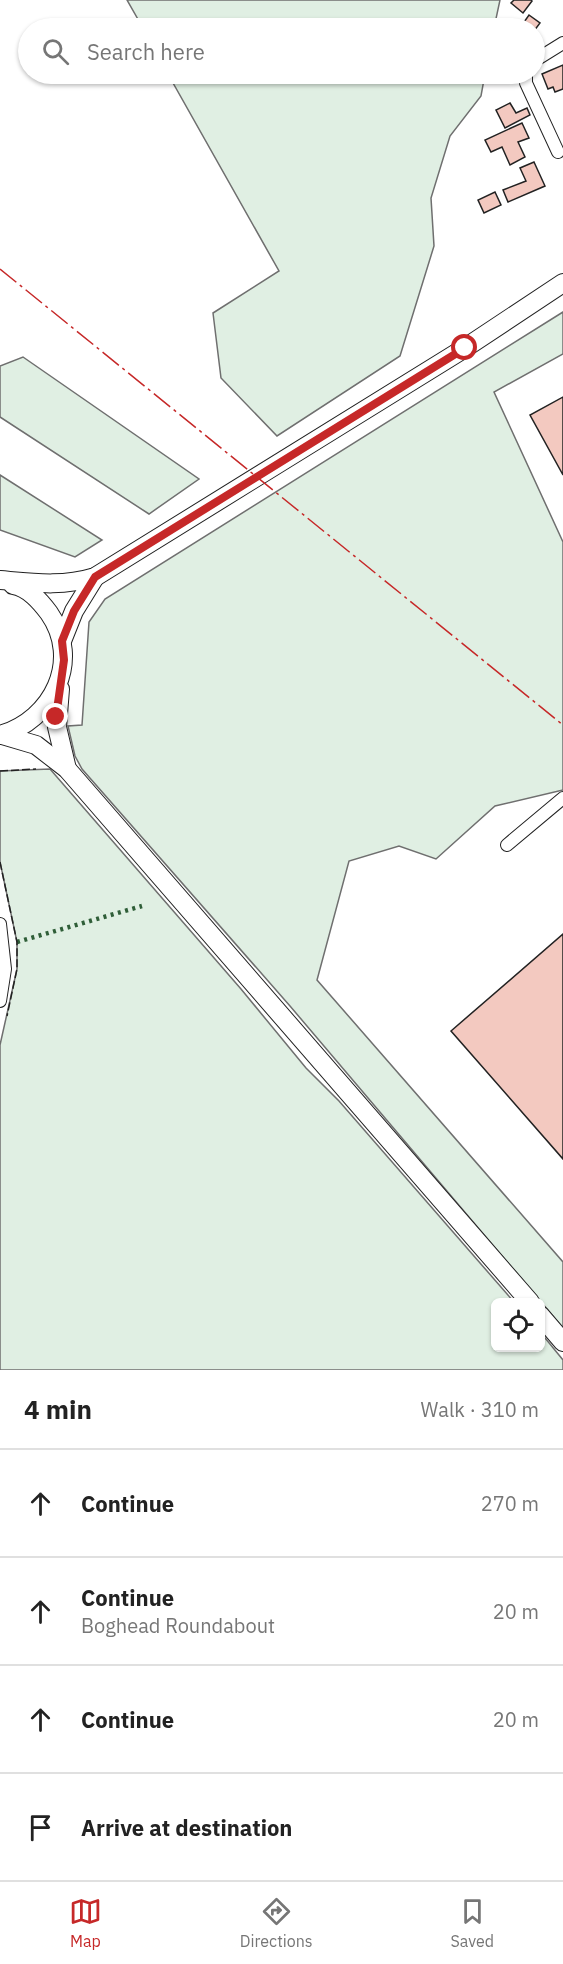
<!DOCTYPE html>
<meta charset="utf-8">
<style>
:root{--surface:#fff;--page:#f6f6f6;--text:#222;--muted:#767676;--line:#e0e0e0;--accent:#c62828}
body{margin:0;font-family:"IBM Plex Sans",sans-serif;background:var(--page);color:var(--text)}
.controls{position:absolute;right:18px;bottom:18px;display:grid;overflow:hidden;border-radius:9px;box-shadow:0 2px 4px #0004}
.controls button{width:54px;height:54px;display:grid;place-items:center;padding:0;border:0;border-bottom:2px solid var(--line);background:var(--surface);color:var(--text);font:30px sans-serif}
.stop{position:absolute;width:18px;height:18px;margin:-14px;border:4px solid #c62828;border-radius:50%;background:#fff}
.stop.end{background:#c62828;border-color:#fff;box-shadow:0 2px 6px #0008}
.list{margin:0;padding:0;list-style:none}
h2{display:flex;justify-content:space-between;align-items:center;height:78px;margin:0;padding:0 24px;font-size:26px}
h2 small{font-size:20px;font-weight:400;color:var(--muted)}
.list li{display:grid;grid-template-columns:39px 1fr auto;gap:18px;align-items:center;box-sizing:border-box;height:108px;padding:0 24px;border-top:2px solid var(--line)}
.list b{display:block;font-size:22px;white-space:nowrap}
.list p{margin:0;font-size:20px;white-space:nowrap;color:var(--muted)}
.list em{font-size:20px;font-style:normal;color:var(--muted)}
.icon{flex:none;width:33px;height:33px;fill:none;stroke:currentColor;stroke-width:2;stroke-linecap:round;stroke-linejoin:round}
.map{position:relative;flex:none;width:563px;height:1370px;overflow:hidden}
.search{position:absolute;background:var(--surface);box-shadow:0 2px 4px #0004;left:18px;right:18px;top:18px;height:66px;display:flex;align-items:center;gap:15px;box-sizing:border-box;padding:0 21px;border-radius:33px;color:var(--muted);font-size:22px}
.sheet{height:510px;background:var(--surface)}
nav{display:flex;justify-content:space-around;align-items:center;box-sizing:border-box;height:84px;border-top:2px solid var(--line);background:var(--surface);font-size:16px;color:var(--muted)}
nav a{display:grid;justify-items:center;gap:3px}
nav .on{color:var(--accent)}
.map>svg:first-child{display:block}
.green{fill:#e0efe3;stroke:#6f6f6f;stroke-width:1.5}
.building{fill:#f3c9c0;stroke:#222;stroke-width:1.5}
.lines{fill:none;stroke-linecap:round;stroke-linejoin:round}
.minor-casing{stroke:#222;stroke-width:14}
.primary-casing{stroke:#222;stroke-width:20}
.minor{stroke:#fff;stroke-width:12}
.primary{stroke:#fff;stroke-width:18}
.hedge{stroke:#2f5e38;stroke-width:4.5;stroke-dasharray:3 4.5;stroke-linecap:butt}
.fence{stroke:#222;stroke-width:1.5;stroke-dasharray:8 3;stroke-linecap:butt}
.power{stroke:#c62828;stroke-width:1.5;stroke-dasharray:21 4.5 3 4.5;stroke-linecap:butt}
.route{stroke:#c62828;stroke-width:8}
</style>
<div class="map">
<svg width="563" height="1370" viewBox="0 0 563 1370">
<rect width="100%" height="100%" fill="#fff"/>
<g class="green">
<path d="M127,0H500L494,28H143Z"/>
<path d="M168,74H485L481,96L450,136L431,198L434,246L400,356L277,436L221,378L213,313L279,271Z"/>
<path d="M563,312V354L494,392L563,542V790L495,806L436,859L399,846L349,861L317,980L563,1262V1328L290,1006L82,769L75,756L68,726L82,725L89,622L105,599Z"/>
<path d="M23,357L199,479L149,514L0,417V366Z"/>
<path d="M0,475L102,540L75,557L0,530Z"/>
<path d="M50,769L241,989L306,1068L339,1101L514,1302H496V1348H540L541,1333L563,1360V1370H0V1045L17,969V942L0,862V771Z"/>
</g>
<g class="building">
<path d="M514,0H531L532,1L523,13L511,3Z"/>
<path d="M529,15L540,23L534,31V28H509L515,20L522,25Z"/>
<path d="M563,65V89L555,92L553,87L548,89L542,74Z"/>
<path d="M510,103L516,113L527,108L530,115L505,128L496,110Z"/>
<path d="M522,123L529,138L518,142L525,157L510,165L502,147L491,152L485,140Z"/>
<path d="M534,162L545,186L508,202L503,190L526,181L520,168Z"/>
<path d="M495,192L501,205L484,213L478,200Z"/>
<path d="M563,397V475L530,415Z"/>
<path d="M563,934V1159L451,1031Z"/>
</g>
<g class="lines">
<defs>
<g id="minor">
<path d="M534,61L563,43"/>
<path d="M526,74V83L558,152"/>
<path d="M507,845L563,798"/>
<path d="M0,924L5,969L0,1001"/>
</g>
<g id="primary">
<path d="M0,580C34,583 62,587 95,577L465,348L563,283"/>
<path d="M62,641L74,611L95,577"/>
<path d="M60,689L57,727L67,769"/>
<path d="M0,735C53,720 82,660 49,613C40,601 29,588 13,585"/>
<path d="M2,735L36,745L67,769L530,1302"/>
<path d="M540,1315L563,1342"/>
</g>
</defs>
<use href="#minor" class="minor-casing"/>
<use href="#primary" class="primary-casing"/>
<use href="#minor" class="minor"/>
<use href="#primary" class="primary"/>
<path class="hedge" d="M17,942L142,906"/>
<g class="fence">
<path d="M0,771L36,769"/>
<path d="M0,862L17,942V969L7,1016"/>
</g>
<path class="power" d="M0,269L563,725"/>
</g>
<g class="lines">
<path class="route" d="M56,717L64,660L62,641L74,611L95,577L465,348"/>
</g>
</svg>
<div class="controls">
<button><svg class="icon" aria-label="locate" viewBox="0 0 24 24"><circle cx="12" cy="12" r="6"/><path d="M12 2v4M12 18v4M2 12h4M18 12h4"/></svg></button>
</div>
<div class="stop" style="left:465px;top:348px"></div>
<div class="stop end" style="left:56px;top:717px"></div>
<div class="search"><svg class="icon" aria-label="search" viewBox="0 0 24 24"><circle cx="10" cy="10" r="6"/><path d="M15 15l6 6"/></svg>Search here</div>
</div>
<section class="sheet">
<h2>4 min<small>Walk · 310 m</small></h2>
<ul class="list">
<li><svg class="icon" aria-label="ahead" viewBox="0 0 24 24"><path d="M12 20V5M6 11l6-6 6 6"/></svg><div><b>Continue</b></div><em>270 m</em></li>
<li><svg class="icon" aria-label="ahead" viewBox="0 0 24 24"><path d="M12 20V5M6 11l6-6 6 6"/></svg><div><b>Continue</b><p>Boghead Roundabout</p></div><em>20 m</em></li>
<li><svg class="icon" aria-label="ahead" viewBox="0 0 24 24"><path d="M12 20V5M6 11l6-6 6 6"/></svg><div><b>Continue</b></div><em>20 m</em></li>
<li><svg class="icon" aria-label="arrive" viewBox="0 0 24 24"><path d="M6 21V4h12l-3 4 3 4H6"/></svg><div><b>Arrive at destination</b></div></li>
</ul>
</section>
<nav>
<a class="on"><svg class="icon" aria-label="map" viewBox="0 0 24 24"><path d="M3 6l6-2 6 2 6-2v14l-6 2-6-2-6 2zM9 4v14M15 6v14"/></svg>Map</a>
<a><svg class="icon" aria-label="directions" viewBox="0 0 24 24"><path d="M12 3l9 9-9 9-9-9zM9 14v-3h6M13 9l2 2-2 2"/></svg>Directions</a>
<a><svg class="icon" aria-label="saved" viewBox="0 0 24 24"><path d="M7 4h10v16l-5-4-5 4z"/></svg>Saved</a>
</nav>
